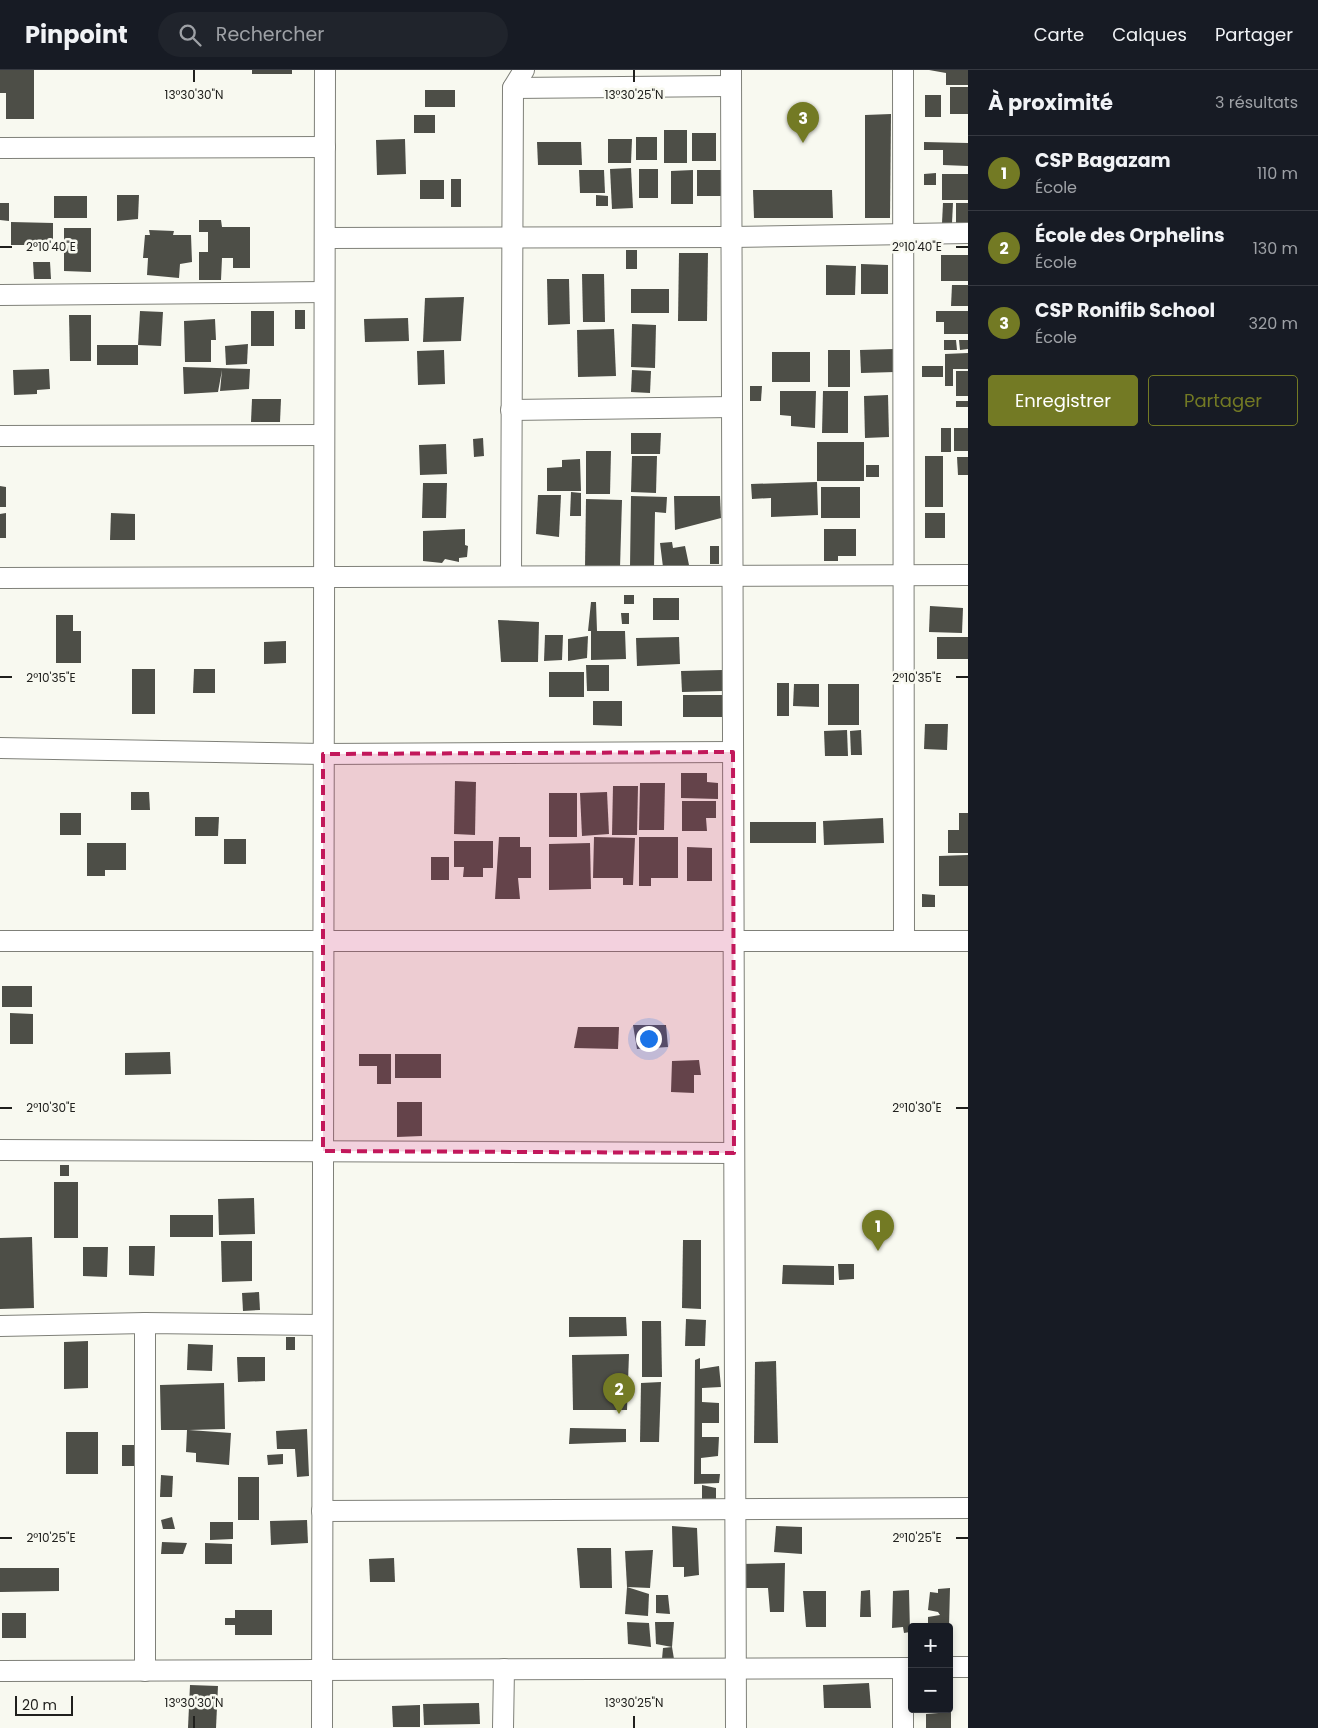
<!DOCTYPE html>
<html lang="fr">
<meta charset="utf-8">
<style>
:root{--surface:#171b24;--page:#20242c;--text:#f1f3f6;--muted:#9ea1a6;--line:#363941;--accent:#737a24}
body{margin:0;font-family:Poppins,sans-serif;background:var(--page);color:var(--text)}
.controls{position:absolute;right:15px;bottom:15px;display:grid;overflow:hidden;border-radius:5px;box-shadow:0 2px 8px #0003}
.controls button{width:45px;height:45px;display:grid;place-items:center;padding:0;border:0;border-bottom:1px solid var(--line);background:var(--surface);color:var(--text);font:25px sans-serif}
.scale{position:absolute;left:15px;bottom:12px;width:58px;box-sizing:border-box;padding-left:5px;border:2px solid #20201d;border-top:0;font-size:14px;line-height:18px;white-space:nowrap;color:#20201d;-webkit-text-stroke:4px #f8f9f0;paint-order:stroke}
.you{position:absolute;left:648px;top:968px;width:18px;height:18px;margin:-12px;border:4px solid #fff;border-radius:50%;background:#1a73e8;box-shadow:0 0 0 8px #1a73e833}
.badge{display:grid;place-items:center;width:32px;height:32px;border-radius:50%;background:var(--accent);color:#fff;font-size:16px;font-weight:700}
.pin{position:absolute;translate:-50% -41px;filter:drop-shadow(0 1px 2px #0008)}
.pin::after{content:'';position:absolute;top:26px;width:18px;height:15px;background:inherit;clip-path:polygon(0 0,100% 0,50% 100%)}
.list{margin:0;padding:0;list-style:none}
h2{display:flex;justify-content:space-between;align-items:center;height:65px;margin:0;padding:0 20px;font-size:21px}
h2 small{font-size:16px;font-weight:400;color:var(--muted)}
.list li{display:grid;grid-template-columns:32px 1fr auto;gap:15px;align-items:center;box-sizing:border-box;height:75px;padding:0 20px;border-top:1px solid var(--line)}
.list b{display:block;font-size:19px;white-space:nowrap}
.list p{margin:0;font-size:16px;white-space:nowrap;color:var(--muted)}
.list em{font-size:16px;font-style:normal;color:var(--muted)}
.actions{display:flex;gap:10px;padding:15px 20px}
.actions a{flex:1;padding:11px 0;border:1px solid var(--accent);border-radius:5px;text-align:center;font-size:18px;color:var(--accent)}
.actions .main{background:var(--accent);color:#fff}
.icon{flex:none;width:28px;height:28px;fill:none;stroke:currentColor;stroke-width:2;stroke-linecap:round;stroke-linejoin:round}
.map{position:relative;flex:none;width:968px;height:1658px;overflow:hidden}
header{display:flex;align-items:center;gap:30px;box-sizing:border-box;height:70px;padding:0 25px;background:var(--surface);border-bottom:1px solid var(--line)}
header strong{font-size:24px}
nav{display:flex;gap:28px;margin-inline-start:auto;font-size:18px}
.search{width:350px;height:45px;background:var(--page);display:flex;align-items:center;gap:12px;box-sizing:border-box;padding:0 18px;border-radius:28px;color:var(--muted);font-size:19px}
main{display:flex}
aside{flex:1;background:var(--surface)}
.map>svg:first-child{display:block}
.building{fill:#4d4e47}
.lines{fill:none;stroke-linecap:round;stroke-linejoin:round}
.minor-casing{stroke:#7f8079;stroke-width:22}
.minor{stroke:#fff;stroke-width:20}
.marked{fill:#c2185b;fill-opacity:0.2;stroke:#c2185b;stroke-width:4;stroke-dasharray:10 6;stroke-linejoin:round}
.ticks{fill:none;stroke:#20201d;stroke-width:2}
.ticks-label{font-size:12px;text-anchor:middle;fill:#20201d;stroke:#f8f9f0;stroke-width:5;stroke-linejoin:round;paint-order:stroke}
</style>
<header>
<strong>Pinpoint</strong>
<div class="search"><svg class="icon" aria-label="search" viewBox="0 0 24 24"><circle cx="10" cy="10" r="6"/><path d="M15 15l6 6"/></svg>Rechercher</div>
<nav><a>Carte</a><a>Calques</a><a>Partager</a></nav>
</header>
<main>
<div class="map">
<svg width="968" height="1658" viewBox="0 0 968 1658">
<rect width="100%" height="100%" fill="#f8f9f0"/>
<g class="building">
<path d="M0,0H34V49H6V23H0Z"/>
<rect x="252" y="0" width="40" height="4"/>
<path d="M929,0H968V15H946V3Z"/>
<rect x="950" y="17" width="18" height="27"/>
<rect x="425" y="20" width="30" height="17"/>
<rect x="925" y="25" width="16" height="22"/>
<path d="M891,44L890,148H865V45Z"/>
<rect x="414" y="45" width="21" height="18"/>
<rect x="664" y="60" width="23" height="33"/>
<rect x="692" y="63" width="24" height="28"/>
<rect x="636" y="67" width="21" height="23"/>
<path d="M405,69L406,104L377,105L376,70Z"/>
<path d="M608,69H632L631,93H608Z"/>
<path d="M537,72H581L582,95H538Z"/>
<path d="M924,72L968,73V96L943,95V80H924Z"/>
<path d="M631,98L633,138L612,139L610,99Z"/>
<rect x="639" y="99" width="19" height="29"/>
<path d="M579,100H604L605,123H580Z"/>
<path d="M693,100V134H671V101Z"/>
<rect x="697" y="100" width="25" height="26"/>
<path d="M936,103V115H924V104Z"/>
<rect x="942" y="104" width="26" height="26"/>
<rect x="451" y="109" width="10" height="28"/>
<rect x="420" y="110" width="24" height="19"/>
<path d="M753,120H832L833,148H754Z"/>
<path d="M117,125H139L138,149L117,151Z"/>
<path d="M596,125L608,126V136H596Z"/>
<rect x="54" y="126" width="33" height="22"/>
<path d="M0,133H9V151L0,150Z"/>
<path d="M943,133H953L952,153H942Z"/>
<rect x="956" y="133" width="12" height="20"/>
<path d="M199,150H221L222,157H250V198H233V188H222L221,210H199V182H208V162H199Z"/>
<path d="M11,152L53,153V175H11Z"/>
<path d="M64,158H91V202L64,201Z"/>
<path d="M149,160L174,161L173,165H191L192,192L180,194L179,208L147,205L148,188H143L145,165H150Z"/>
<rect x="626" y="180" width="11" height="19"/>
<path d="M679,183H708L707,251H678Z"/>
<rect x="941" y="185" width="27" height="26"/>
<path d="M33,192H50L51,209H34Z"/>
<path d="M861,194L888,195V224H861Z"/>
<path d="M826,195L856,196L855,225H826Z"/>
<path d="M582,204H604L605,252H583Z"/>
<path d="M547,209H569L570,254L548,255Z"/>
<path d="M952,215H968V236H951Z"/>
<rect x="631" y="219" width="38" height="24"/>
<path d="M464,227L461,271L423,272L425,228Z"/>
<rect x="295" y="240" width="10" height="19"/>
<path d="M140,241L163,242L161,276L138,275Z"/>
<rect x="251" y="241" width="23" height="35"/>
<path d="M936,241H968V264H944V252H936Z"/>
<path d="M69,245H91V291H70Z"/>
<path d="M408,248L409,271L365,272L364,249Z"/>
<path d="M215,249L216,270H211V292H185L184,251Z"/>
<path d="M632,254L656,255L655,298L631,297Z"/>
<path d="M614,259L616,306L578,307L577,260Z"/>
<path d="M944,270H956L957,280H944Z"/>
<path d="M959,270H968V279L960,280Z"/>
<path d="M248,274L247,294L226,295L225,276Z"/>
<rect x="97" y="275" width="41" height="20"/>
<path d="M894,279L895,302L861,303L860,280Z"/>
<path d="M444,280L445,314L418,315L417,281Z"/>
<rect x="828" y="280" width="22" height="37"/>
<rect x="772" y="282" width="38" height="30"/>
<path d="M968,283V299H953V316H945V284Z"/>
<rect x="922" y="296" width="21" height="11"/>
<path d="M183,297L250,299L249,319L220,321L222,300L218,322L184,324Z"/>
<path d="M49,299L50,319L37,320V324L14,325L13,300Z"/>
<path d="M632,300L651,301L650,323L631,322Z"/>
<rect x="956" y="301" width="12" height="25"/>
<path d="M750,316H762L761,331H750Z"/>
<path d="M780,321H816L815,358L791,356V346L780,345Z"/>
<path d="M823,321H848V363H822Z"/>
<path d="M888,325L889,367L865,368L864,326Z"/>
<path d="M252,329H281L280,352H251Z"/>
<rect x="956" y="331" width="12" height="6"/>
<rect x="941" y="358" width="10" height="24"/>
<rect x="954" y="358" width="14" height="23"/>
<path d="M631,363H661L660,384H631Z"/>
<path d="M483,368L484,386L474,387L473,369Z"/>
<rect x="817" y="372" width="47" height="39"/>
<path d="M446,374L447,404L420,405L419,375Z"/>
<path d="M586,381H611L610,424H586Z"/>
<path d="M632,386H657L656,423L631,422Z"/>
<rect x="925" y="386" width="18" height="51"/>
<path d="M957,387H968V405H958Z"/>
<path d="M580,389L581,421H547V398L562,397V390Z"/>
<rect x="866" y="395" width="13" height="12"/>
<path d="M817,412L818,445L771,447V428L752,429L751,414Z"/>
<path d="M423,413H447L446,448H422Z"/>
<path d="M0,416L6,417V437H0Z"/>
<rect x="821" y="417" width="39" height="31"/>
<path d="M571,422L581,423V446H570Z"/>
<path d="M538,425H561L559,467L536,464Z"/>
<path d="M631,426L667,427L666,443L655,442L654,498L630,497Z"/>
<path d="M674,426H720L721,448L675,460Z"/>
<path d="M586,429L622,430L620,498L585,497Z"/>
<path d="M6,443V468H0V444Z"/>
<path d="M111,443L135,444V470H110Z"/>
<rect x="925" y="443" width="20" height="25"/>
<path d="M465,459V475L468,476L467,487L459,488V492L445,489L442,493L423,491V461Z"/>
<path d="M824,459H856V486H838V491H824Z"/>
<path d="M672,472L673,478L685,476L689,495L663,497L660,473Z"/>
<rect x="710" y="476" width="9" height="18"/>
<rect x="624" y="525" width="10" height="9"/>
<rect x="653" y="528" width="26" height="22"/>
<path d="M591,532H596L597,561H625L626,589L591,590V561H588Z"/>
<path d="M930,536L963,538L962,563L929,562Z"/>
<path d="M621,543H629V554H622Z"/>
<path d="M56,545H73V561H81V593H56Z"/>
<path d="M498,550L539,552L538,592H501Z"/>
<path d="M545,565H563L562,590L544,591Z"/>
<path d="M588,566L587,588L568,591V569Z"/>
<path d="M679,567L680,594L637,596L636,568Z"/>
<rect x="937" y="567" width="31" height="22"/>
<path d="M286,571V593L264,594V572Z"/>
<path d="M586,595H609V621H587Z"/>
<rect x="132" y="599" width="23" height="45"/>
<path d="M194,599H215V623H193Z"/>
<path d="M723,600V621L682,622L681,601Z"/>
<rect x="549" y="602" width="35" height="25"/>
<rect x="777" y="613" width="12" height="33"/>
<path d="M794,614H819V637L793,636Z"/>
<rect x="828" y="614" width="31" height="41"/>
<path d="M683,625H724L723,647H683Z"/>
<path d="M593,631H622V656L593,655Z"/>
<path d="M925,654H948L947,680L924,679Z"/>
<path d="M847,660L848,686H825L824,661Z"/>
<path d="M861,660L862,685H851L850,661Z"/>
<path d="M681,703H707V712L718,713V729L681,728Z"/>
<path d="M455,711L476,712L475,765L454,764Z"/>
<path d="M640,713H665L664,760H639Z"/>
<path d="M613,716H638L637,765H612Z"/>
<path d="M131,722H149L150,740H131Z"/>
<path d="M607,722L609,764L582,766L580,723Z"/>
<rect x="549" y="723" width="28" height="44"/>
<path d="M682,731H716V748H706L707,761H682Z"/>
<rect x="60" y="743" width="21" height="22"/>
<path d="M959,743H968V783H948V760H959Z"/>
<path d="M195,747H219L218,766H195Z"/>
<path d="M883,748L884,773L824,775L823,751Z"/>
<rect x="750" y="752" width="66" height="21"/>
<path d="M499,767H520V777H531V808H518L520,829H495Z"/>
<path d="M594,767L635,768L633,815H623V808H593Z"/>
<path d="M639,767H678V808H651V816H639Z"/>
<rect x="224" y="769" width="22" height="25"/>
<path d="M454,771H493V798H483V807H463L464,797H454Z"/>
<path d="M87,773H126V800H105V806H87Z"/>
<path d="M590,773L591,819L549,820V774Z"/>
<path d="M687,777L712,778V811H687Z"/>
<path d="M968,785V816H939V786Z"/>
<rect x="431" y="787" width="18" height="23"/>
<path d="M922,824L935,825V837H922Z"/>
<rect x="2" y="916" width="30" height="21"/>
<path d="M10,943L33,944V974H10Z"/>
<path d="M633,955H666L668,977L637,979Z"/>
<path d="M578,957H619L618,979L574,978Z"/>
<path d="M170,982L171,1004L125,1005V983Z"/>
<path d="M359,984H391V1014H377V996H359Z"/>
<rect x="395" y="984" width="46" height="24"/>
<path d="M699,990L701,1005H694V1023L671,1022L672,991Z"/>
<path d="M397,1032H422V1066L397,1067Z"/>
<rect x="60" y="1095" width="9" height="11"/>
<rect x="54" y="1112" width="24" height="56"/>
<path d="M254,1128L255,1164L219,1165L218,1129Z"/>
<rect x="170" y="1145" width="43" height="22"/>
<path d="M32,1167L34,1238L0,1239V1168Z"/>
<path d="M683,1170H701V1239L682,1238Z"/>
<path d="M221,1171H252V1211L222,1212Z"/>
<path d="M129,1176H155L154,1206L129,1205Z"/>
<path d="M83,1177H108L107,1207L83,1206Z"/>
<path d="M838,1194H854V1209L839,1210Z"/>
<path d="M783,1195L834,1196V1215L782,1214Z"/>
<path d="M259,1222L260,1240L243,1241L242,1223Z"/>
<path d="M569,1247H626L627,1266L569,1267Z"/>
<path d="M686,1249L706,1250L705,1276H685Z"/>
<path d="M642,1251H661L662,1307H642Z"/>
<rect x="286" y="1267" width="9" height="13"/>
<path d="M88,1271V1318L64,1319V1272Z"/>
<path d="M188,1274L213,1275L212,1301L187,1300Z"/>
<path d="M629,1284L627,1340H573L572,1285Z"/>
<path d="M237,1287H265V1311L238,1312Z"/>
<path d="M700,1288V1299L719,1296L721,1317L702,1318V1332L719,1333V1353H702V1367H719L718,1386L701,1388V1404H720L719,1413L694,1414L695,1290Z"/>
<path d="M776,1291L778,1373H754L755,1292Z"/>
<path d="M661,1312L659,1372H640L641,1313Z"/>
<path d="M224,1313L225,1359L189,1360L231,1363L229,1395L196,1392V1383L186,1382L187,1360H161L160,1315Z"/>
<path d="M570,1358L626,1359V1372L569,1374Z"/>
<path d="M307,1359L309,1406L297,1407L295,1379H277L276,1361Z"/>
<rect x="66" y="1362" width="32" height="42"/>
<rect x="122" y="1375" width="13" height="21"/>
<path d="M283,1384V1394L268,1395L267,1385Z"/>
<path d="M161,1405L173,1406L172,1427H160Z"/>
<rect x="238" y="1407" width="21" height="43"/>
<path d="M702,1415L716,1418V1429L702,1430Z"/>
<path d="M172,1447L175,1459H163L161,1450Z"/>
<path d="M307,1450L308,1473L271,1475L270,1451Z"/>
<path d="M210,1452H233V1469L210,1470Z"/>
<path d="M672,1456L697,1458L699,1505L684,1507V1497H673Z"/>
<path d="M776,1456L802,1457V1484L774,1482Z"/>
<path d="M162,1472L187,1473L183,1484H161Z"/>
<path d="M205,1473L232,1474V1494H205Z"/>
<path d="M577,1478H611L612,1518H580Z"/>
<path d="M653,1480L650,1518L627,1517L625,1481Z"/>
<path d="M394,1488L395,1512H370L369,1489Z"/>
<path d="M785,1493L784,1542H770L768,1518H744L740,1494Z"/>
<path d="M0,1498H59V1521L0,1522Z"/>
<path d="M627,1517L649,1524L648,1546L625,1544Z"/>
<path d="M950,1518L949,1557H928V1547L940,1545L938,1542L928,1540L930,1522L938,1523V1519Z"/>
<path d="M870,1520L871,1547H860L861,1521Z"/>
<path d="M909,1520L910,1562L904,1563L903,1557L892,1558L893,1521Z"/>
<path d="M803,1521H826V1557H806Z"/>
<path d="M656,1525H668L670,1544L656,1543Z"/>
<path d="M235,1540H272V1565H235V1555H225V1548H235Z"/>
<rect x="2" y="1543" width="24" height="25"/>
<path d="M627,1552L649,1553L651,1577L628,1574Z"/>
<path d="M655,1552H674L672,1577L656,1574Z"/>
<path d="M672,1577L674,1589H662L663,1578Z"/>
<path d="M869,1613L871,1638H824L823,1615Z"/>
<path d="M190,1615L218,1616L216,1658H188Z"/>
<path d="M479,1633L480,1654L424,1655L423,1634Z"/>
<path d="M420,1635V1657H393L392,1636Z"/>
<path d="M951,1642V1658H926V1644Z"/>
</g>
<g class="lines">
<defs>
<g id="minor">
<path d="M731,0L736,1658"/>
<path d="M903,0L904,871"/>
<path d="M513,18L731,16"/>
<path d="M0,78L325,77"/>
<path d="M325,168L732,167L968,163"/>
<path d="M0,225L324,222"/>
<path d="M511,340L732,337"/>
<path d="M0,366L324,365"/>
<path d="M511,506L513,18L524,0"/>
<path d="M0,508L968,505"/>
<path d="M0,678L323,684L733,682"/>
<path d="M0,871H968"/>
<path d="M0,1080L734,1083"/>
<path d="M0,1256L145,1253L322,1255"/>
<path d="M322,1441L968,1438"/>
<path d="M949,1597H968"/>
<path d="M903,1598V1658"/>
<path d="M0,1601L912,1598"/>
<path d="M145,1601V1253"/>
<path d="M322,1658L325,0"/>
<path d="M503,1658L504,1599"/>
</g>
</defs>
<use href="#minor" class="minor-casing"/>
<use href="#minor" class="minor"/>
</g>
<path class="marked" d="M733,682L734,1083L323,1081V684Z"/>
<path class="ticks" d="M194,0V12M634,0V12M0,177H12M956,177H968M0,607H12M956,607H968M0,1038H12M956,1038H968M0,1468H12M956,1468H968M194,1646V1658M634,1646V1658"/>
<g class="ticks-label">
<text x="194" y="29">13°30'30"N</text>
<text x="634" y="29">13°30'25"N</text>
<text x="917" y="181">2°10'40"E</text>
<text x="51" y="181">2°10'40"E</text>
<text x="917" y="612">2°10'35"E</text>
<text x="51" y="612">2°10'35"E</text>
<text x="917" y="1042">2°10'30"E</text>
<text x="51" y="1042">2°10'30"E</text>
<text x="917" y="1472">2°10'25"E</text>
<text x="51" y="1472">2°10'25"E</text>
<text x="194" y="1637">13°30'30"N</text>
<text x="634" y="1637">13°30'25"N</text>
</g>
</svg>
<div class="controls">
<button>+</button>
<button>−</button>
</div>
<div class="scale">20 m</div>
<div class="you"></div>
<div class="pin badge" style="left:878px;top:1181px">1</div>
<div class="pin badge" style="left:619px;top:1344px">2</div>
<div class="pin badge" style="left:803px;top:73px">3</div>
</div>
<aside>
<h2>À proximité<small>3 résultats</small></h2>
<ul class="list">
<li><span class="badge">1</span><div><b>CSP Bagazam</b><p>École</p></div><em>110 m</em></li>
<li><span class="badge">2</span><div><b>École des Orphelins</b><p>École</p></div><em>130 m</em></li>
<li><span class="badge">3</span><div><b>CSP Ronifib School</b><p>École</p></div><em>320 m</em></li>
</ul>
<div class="actions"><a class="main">Enregistrer</a><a>Partager</a></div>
</aside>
</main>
